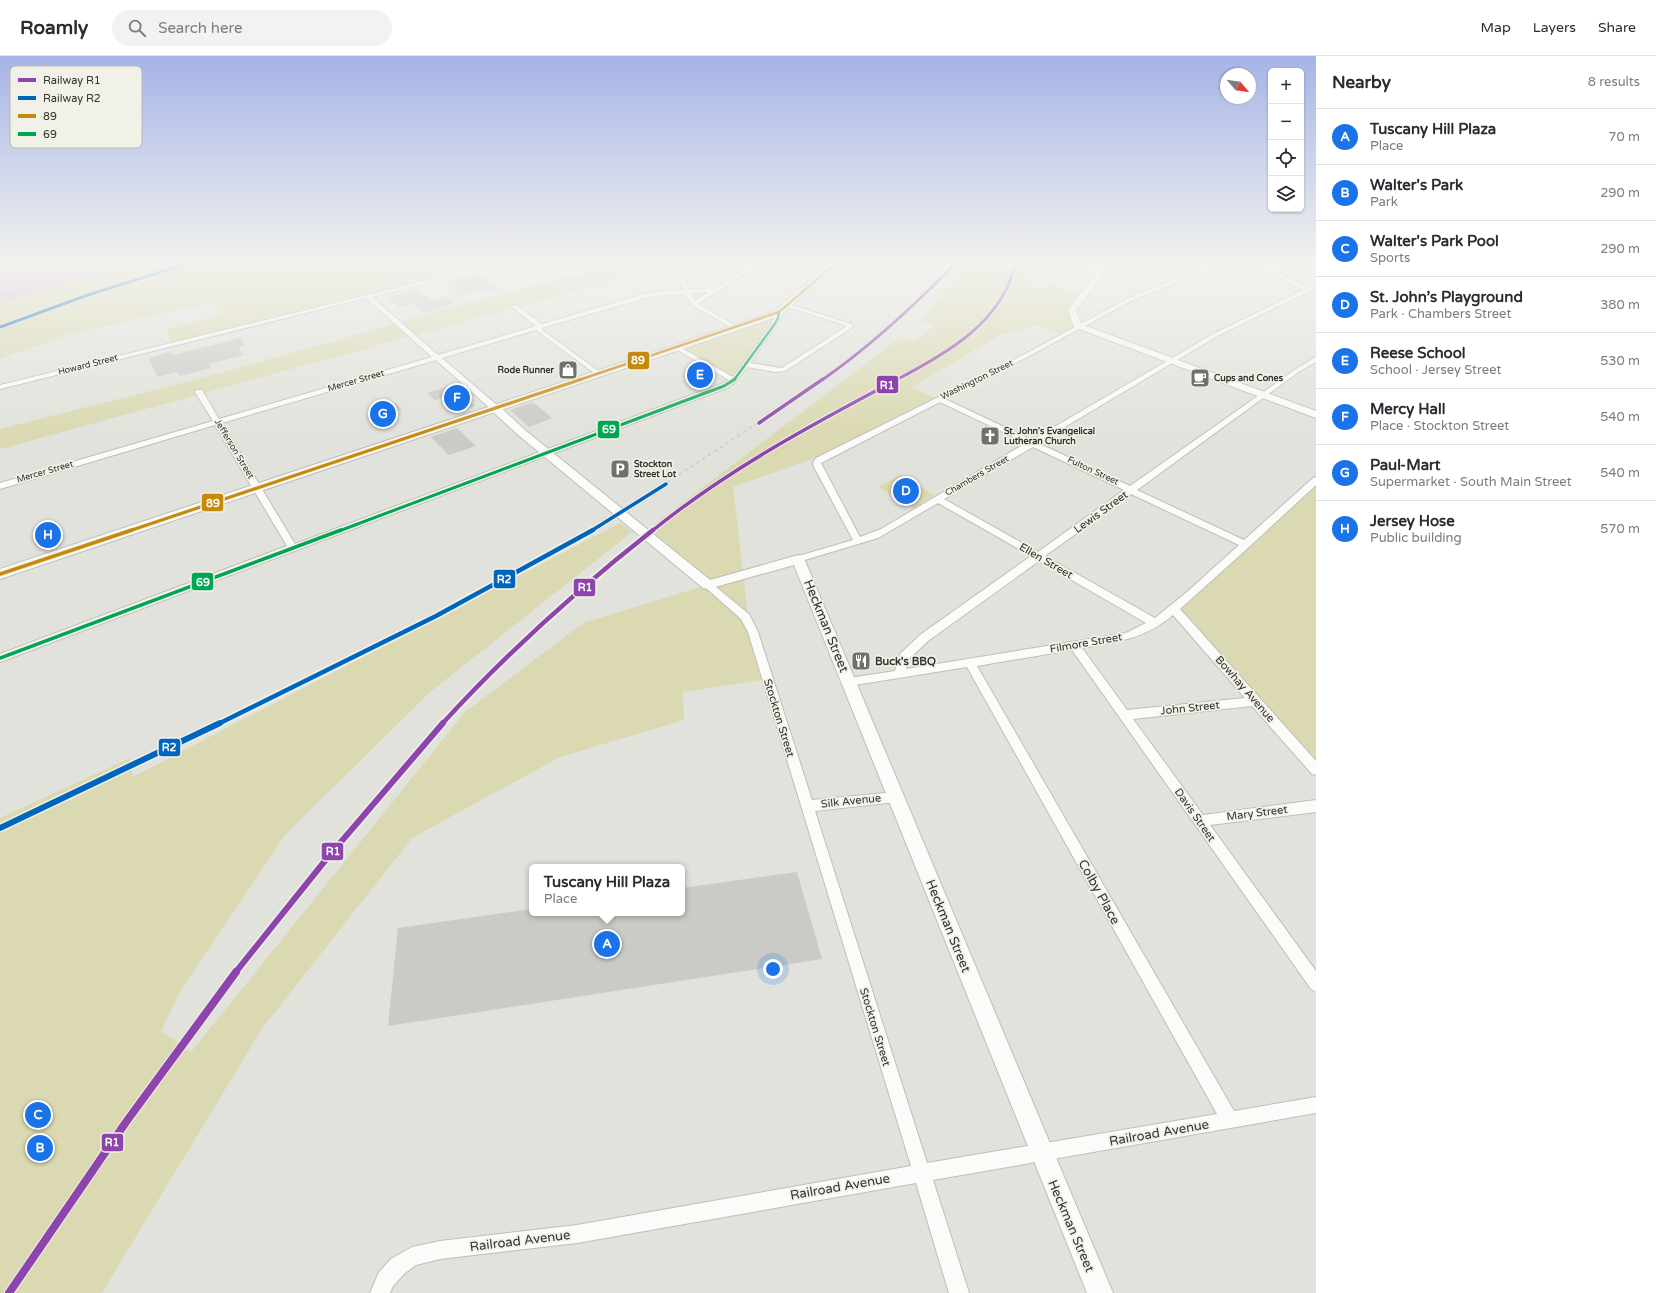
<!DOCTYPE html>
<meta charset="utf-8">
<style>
:root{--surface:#fff;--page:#f2f2f3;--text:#2b2b33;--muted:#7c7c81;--line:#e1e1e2;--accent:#1a73e8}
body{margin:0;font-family:"Varela Round",sans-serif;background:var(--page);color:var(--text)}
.controls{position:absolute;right:12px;top:12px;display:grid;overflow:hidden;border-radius:6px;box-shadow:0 1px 3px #0004}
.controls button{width:36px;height:36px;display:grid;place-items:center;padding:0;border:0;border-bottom:1px solid var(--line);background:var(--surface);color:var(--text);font:20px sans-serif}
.compass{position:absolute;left:1220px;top:12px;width:36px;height:36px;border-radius:50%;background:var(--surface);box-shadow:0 1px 3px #0004;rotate:119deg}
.you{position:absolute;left:773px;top:913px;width:14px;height:14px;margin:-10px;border:3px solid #fff;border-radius:50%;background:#1a73e8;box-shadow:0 0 0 6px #1a73e833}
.badge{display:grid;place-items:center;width:26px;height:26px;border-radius:50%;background:var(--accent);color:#fff;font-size:13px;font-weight:700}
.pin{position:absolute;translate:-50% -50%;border:2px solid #fff;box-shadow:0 1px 4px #0006}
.popup{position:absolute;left:529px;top:808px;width:156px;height:52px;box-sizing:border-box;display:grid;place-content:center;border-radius:6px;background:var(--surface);filter:drop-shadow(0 1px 3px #0005);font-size:13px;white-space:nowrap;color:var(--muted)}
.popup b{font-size:15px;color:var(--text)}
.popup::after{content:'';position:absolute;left:50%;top:100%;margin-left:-8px;border:8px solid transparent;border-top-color:var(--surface)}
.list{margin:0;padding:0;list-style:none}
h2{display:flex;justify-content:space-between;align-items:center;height:52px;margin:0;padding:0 16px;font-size:17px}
h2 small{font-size:13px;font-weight:400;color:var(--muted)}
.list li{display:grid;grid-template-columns:26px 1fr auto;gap:12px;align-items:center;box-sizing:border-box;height:56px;padding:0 16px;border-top:1px solid var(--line)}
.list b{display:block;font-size:15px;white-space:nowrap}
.list p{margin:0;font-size:13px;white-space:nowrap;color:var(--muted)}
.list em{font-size:13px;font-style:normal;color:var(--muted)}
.icon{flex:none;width:22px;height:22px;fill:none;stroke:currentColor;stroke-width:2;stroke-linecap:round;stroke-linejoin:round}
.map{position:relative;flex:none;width:1316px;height:1237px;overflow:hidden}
header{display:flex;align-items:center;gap:24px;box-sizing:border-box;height:56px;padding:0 20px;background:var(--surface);border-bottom:1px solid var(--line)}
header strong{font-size:19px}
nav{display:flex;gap:22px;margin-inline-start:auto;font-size:14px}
.search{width:280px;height:36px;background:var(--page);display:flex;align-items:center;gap:10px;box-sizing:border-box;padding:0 14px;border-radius:22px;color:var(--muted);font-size:15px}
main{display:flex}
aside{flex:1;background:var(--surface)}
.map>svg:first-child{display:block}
.green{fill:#dad9b1}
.water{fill:#e3b3e4}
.building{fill:#cacac6}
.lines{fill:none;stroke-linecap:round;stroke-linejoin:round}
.street-casing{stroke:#bebeb9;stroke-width:2}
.secondary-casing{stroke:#bebeb9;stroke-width:2}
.primary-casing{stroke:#bebeb9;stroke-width:2}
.street{fill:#fbfbfa;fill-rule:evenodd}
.secondary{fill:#fbfbfa;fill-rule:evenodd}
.primary{fill:#fbfbfa;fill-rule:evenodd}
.rail-far4{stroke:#cfcfce;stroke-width:1.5;stroke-dasharray:3 3;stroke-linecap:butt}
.rail-far3{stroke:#cfcfce;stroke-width:2;stroke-dasharray:3.5 3.5;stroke-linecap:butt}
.rail-far2{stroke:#cfcfce;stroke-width:3;stroke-dasharray:4.5 4.5;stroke-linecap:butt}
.rail-far1{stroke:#cfcfce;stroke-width:3.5;stroke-dasharray:6 6;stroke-linecap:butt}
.rail{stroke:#cfcfce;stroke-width:4.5;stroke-dasharray:8 8;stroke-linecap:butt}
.bus-1-far2-casing{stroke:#f1f1e7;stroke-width:4}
.bus-1-far1-casing{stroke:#f1f1e7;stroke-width:5}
.bus-1-casing{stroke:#f1f1e7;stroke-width:6}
.bus-2-far2-casing{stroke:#f1f1e7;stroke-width:4}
.bus-2-far1-casing{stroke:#f1f1e7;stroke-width:5}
.bus-2-casing{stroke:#f1f1e7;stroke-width:6}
.bus-1-far2{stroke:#c6890c;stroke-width:2.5}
.bus-1-far1{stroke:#c6890c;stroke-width:3}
.bus-1{stroke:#c6890c;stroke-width:3.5}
.bus-2-far2{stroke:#00a651;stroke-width:2.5}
.bus-2-far1{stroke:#00a651;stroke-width:3}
.bus-2{stroke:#00a651;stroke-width:3.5}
.rail-1-far4-casing{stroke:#f1f1e7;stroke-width:4.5}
.rail-1-far3-casing{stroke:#f1f1e7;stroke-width:5.5}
.rail-1-far2-casing{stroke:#f1f1e7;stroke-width:8}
.rail-1-far1-casing{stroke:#f1f1e7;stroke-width:9}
.rail-1-casing{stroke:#f1f1e7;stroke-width:10}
.rail-2-far3-casing{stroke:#f1f1e7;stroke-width:4.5}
.rail-2-far2-casing{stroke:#f1f1e7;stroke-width:5.5}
.rail-2-far1-casing{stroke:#f1f1e7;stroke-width:8}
.rail-2-casing{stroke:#f1f1e7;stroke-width:9}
.rail-1-far4{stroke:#8e44ad;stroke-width:3}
.rail-1-far3{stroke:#8e44ad;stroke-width:3.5}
.rail-1-far2{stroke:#8e44ad;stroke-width:4.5}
.rail-1-far1{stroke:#8e44ad;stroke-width:6}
.rail-1{stroke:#8e44ad;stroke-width:8}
.rail-2-far3{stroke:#0065bd;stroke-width:3}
.rail-2-far2{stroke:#0065bd;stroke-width:3.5}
.rail-2-far1{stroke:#0065bd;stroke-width:4.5}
.rail-2{stroke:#0065bd;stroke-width:6}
.labels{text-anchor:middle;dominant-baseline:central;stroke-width:3.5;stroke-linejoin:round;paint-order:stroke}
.far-street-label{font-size:9px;fill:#33332f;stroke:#f1f1e7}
.far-poi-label{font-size:9px;font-weight:bold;fill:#33332f;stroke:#f1f1e7;text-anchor:start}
.street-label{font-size:11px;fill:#33332f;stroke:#f1f1e7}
.poi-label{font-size:11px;font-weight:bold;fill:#33332f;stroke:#f1f1e7;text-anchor:start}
.near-street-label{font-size:13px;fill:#33332f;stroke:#f1f1e7}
.key{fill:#f1f1e7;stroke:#b8b8b0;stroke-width:1}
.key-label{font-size:11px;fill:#33332f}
.line-badge{stroke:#f1f1e7;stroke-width:1.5}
.badge-label{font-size:11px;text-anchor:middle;font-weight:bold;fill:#fff}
</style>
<header>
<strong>Roamly</strong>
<div class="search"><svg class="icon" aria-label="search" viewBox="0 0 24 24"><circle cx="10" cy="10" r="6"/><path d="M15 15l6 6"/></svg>Search here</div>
<nav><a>Map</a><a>Layers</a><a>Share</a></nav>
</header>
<main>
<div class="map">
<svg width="1316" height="1237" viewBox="0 0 1316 1237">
<rect width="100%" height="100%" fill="#e2e2dc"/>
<g class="green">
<path d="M132,207H499L170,289L167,273L225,258L209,247L70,278L0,303V247Z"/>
<path d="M628,207H677L0,393V373L213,319L521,232Z"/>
<path d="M764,207H795L782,217L757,211Z"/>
<path d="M967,207H1031L1030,231L1041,234L1049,228L1085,238L1073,253L1082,272L1067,280L1035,269L1000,279L912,331L937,343L823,399L733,431L748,560L762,624L683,636L684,664L560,701L412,782L261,974L102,1237H0V762L130,702L133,721L620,467L632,476L429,637L285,779L181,934L161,975L191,996L466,655L583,567L707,529L643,477L901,281L915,285L935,269L921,265Z"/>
<path d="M779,256L734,324L676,291Z"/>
<path d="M900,419L934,439L914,452L878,431Z"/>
<path d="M1316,426V712L1174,556Z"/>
</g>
<path class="water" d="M0,207H132L0,247Z"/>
<g class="building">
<path d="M479,217L500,233L488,236L485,233L460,240L445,227L449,226L447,225Z"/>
<path d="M417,234L432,245L446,241L455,248L423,257L413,248L399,251L388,241Z"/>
<path d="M240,282L246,290L238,292L244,299L209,308L211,312L180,320L177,316L158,321L148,302L171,296L173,299Z"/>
<path d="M451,329L463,339L475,350L459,356L444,341L435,344L427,337Z"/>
<path d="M533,346L552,362L529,371L510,354Z"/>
<path d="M396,347L402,354L380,361L372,354Z"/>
<path d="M457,372L476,390L449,399L431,381Z"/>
<path d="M797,816L822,903L388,970L398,872L532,853V857H682V832Z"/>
</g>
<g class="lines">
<defs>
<g id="street">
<path d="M498,207H506L372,241L438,299L536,270L512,251V249H516L542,268L652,236L684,234L676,220L679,218L682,220L689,234L715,232L755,207H761L698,248L738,271V273H734L692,249L685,238L652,240L542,272V274L601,317V319H597L536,274L442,302L498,350V354H492L436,304L222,367L295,488L721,328L729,324L674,292V290H678L733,321L771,269L777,255L782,256L781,262L750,307L782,312L847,270L785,250V248H789L851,268L853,271L785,315L775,316L747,311L736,325L727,332L0,606V598L287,490L215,369L0,433V427L213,365L195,336L196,334H202L219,363L432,301L366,242L0,333V329ZM708,236L695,245L691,237Z"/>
<path d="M1047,207H1055L1036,213L1033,211Z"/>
<path d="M1214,207H1221L1131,245L1031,299L945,343L1032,384L1215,277L1303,234L1255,207C1261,207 1264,211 1270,211C1284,213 1298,205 1313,207L1274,214L1308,232L1316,228V232L1219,279L1038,387L1130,430L1296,313L1316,301V306L1300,315L1137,434L1244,484L1313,422L1316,421V429L1249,491L1180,553L1316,705V719L1312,718L1252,650L1133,663L1203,759L1316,744V756L1210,769L1316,915V936L1311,933L1072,594L977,610L1234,1055L1316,1041V1057L933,1124L969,1237H949L916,1127L577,1187L440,1203L416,1209L405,1217L393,1230L390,1237H370L379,1216L391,1203L412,1191L440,1185L577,1169L911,1110L748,576L741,563L705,531L703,529L708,526L711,527L749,558L758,576L812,744L896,736L900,737L902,741L900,745L896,746L815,755L927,1107L1217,1058L967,611L849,630L845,629L843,626L845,623L849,622L895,615L900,598L920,579L1031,500L938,447L878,482L798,506L793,503L795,501L853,484L814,411L813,407L816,402L1027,297L1127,243ZM940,346L1026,387L881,473L860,481L821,407ZM1033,391L1124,434L1038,496L944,443ZM1131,438L1239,489L1187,536L1155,562L1045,500ZM1039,505L1146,567L1126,577L906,613L909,603L928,585ZM1173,559L1245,642L1127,654L1082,592C1117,586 1145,583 1173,559Z"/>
</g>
<g id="secondary">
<path d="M1089,207H1096L1102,213L1103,219L1076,254L1081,268L1316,355V362L1074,271L1068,254L1095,219L1094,214Z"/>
<path d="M495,349L499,350L525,374L710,524L798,499L803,500L1113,1237H1087L794,509L708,533L703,532L517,378L491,354L490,352Z"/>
</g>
<path id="primary" d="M831,207H840L782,258L768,264L0,523V513L762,260L776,254Z"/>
</defs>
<use href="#street" class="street-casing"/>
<use href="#secondary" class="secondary-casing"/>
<use href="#primary" class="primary-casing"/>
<use href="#street" class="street"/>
<use href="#secondary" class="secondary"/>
<use href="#primary" class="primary"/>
<g class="rail-far4">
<path d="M823,324L880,281L956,207"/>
<path d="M896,324C944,299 1004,266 1015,207"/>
</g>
<g class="rail-far3">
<path d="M590,475L615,461L824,323"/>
<path d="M652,475C727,414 813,368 898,323"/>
</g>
<g class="rail-far2">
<path d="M220,668L297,632L439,559L592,474"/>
<path d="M442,668C506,598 578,533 653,474"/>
</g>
<g class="rail-far1">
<path d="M0,772L222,667"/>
<path d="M235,917L328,801L443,667"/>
</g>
<path class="rail" d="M9,1237L126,1066L236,916"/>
<defs>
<path id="bus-1-far2" d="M579,324L779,256L836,207"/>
<path id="bus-1-far1" d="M129,475L582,323"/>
<path id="bus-1" d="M0,518L132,474"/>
<path id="bus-2-far2" d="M734,324L774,269L778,262L779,256"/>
<path id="bus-2-far1" d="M339,475L724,330L735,323"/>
<path id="bus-2" d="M0,602L341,474"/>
</defs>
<use href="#bus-1-far2" class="bus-1-far2-casing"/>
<use href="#bus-1-far1" class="bus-1-far1-casing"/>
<use href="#bus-1" class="bus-1-casing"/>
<use href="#bus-2-far2" class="bus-2-far2-casing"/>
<use href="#bus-2-far1" class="bus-2-far1-casing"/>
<use href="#bus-2" class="bus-2-casing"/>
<use href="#bus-1-far2" class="bus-1-far2"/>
<use href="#bus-1-far1" class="bus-1-far1"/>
<use href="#bus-1" class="bus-1"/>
<use href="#bus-2-far2" class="bus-2-far2"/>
<use href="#bus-2-far1" class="bus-2-far1"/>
<use href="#bus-2" class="bus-2"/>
<defs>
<g id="rail-1-far4">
<path d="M822,324C871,290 914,250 956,207"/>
<path d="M896,324C944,299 1004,266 1015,207"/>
</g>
<g id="rail-1-far3">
<path d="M759,367L823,323"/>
<path d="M652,475C727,414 813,368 898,323"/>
</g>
<path id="rail-1-far2" d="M442,668C506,598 578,533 653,474"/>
<path id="rail-1-far1" d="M235,917L328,801L443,667"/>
<path id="rail-1" d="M9,1237L126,1066L236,916"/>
<path id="rail-2-far3" d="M0,271L85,240L189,207"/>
<path id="rail-2-far2" d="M591,475L666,428"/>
<path id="rail-2-far1" d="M218,668L436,560L593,474"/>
<path id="rail-2" d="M0,772L220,667"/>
</defs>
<use href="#rail-1-far4" class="rail-1-far4-casing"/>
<use href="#rail-1-far3" class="rail-1-far3-casing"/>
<use href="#rail-1-far2" class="rail-1-far2-casing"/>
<use href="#rail-1-far1" class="rail-1-far1-casing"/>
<use href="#rail-1" class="rail-1-casing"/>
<use href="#rail-2-far3" class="rail-2-far3-casing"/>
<use href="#rail-2-far2" class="rail-2-far2-casing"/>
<use href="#rail-2-far1" class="rail-2-far1-casing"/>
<use href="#rail-2" class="rail-2-casing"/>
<use href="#rail-1-far4" class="rail-1-far4"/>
<use href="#rail-1-far3" class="rail-1-far3"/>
<use href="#rail-1-far2" class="rail-1-far2"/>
<use href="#rail-1-far1" class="rail-1-far1"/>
<use href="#rail-1" class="rail-1"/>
<use href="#rail-2-far3" class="rail-2-far3"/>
<use href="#rail-2-far2" class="rail-2-far2"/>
<use href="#rail-2-far1" class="rail-2-far1"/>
<use href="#rail-2" class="rail-2"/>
</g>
<linearGradient id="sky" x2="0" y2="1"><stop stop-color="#a6b4e6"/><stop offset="0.54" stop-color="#f2f2ef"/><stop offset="1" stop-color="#f2f2ef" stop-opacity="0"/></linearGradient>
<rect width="1316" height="380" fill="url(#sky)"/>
<defs>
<symbol id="shop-square" viewBox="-11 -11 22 22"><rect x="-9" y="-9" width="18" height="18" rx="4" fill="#70706c" stroke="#f1f1e7"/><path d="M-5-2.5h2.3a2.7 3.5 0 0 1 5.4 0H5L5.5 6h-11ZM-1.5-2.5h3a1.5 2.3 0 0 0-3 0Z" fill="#fff"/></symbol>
<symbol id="cafe-square" viewBox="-11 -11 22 22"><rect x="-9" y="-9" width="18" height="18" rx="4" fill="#70706c" stroke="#f1f1e7"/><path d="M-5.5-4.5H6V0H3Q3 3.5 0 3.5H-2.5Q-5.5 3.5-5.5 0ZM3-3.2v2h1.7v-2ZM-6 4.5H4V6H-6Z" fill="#fff"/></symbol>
<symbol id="church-square" viewBox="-11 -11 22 22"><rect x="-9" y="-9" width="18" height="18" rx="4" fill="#70706c" stroke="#f1f1e7"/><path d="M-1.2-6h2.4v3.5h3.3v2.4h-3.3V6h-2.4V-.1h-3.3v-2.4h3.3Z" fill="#fff"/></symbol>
<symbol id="parking-square" viewBox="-11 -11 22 22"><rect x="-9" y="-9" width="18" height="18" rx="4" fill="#70706c" stroke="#f1f1e7"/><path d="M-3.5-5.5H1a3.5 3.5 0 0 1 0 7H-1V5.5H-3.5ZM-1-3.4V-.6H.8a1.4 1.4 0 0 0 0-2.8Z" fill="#fff"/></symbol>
<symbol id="restaurant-square" viewBox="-11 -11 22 22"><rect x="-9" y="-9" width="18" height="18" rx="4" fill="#70706c" stroke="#f1f1e7"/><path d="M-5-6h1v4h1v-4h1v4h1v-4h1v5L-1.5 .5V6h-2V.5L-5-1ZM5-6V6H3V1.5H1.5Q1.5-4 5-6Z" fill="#fff"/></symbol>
</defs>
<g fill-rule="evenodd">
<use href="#shop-square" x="557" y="303" width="22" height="22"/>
<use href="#cafe-square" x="1189" y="311" width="22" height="22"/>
<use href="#church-square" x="979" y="369" width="22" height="22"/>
<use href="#parking-square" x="609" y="402" width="22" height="22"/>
<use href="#restaurant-square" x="850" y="594" width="22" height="22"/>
</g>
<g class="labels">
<g class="far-street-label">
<text transform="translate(88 309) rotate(-14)">Howard Street</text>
<text transform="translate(977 324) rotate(-26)">Washington Street</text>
<text transform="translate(356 325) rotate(-16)">Mercer Street</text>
<text transform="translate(234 393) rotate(59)">Jefferson Street</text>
<text transform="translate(1093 415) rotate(25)">Fulton Street</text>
<text transform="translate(45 416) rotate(-16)">Mercer Street</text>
<text transform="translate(977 420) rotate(-30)">Chambers Street</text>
</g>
<g class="far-poi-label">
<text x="554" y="314" text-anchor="end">Rode Runner</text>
<text x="1214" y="322">Cups and Cones</text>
<text x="1004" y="375">St. John's Evangelical<tspan x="1004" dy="10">Lutheran Church</tspan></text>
<text x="634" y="408">Stockton<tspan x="634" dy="10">Street Lot</tspan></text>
</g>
<g class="street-label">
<text transform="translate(1101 456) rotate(-36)">Lewis Street</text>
<text transform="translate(1046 505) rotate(30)">Ellen Street</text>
<text transform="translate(1086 587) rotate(-10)">Filmore Street</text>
<text transform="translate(1245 633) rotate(49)">Bowhay Avenue</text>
<text transform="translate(1190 652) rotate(-6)">John Street</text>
<text transform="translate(779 662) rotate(73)">Stockton Street</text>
<text transform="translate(851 745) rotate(-6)">Silk Avenue</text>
<text transform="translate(1257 757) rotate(-7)">Mary Street</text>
<text transform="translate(1195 759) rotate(55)">Davis Street</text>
<text transform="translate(875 971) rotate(73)">Stockton Street</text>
</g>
<g class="poi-label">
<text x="875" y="605">Buck's BBQ</text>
</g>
<g class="near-street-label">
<text transform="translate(826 570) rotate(68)">Heckman Street</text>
<text transform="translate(1099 836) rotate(61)">Colby Place</text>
<text transform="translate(948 870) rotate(68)">Heckman Street</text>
<text transform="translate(1159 1077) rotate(-10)">Railroad Avenue</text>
<text transform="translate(840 1131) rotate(-10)">Railroad Avenue</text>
<text transform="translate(1071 1170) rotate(67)">Heckman Street</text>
<text transform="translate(520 1185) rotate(-7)">Railroad Avenue</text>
</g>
</g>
<rect x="10" y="10" width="132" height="82" rx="6" class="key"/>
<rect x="18" y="22" width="18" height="4" fill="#8e44ad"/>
<rect x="18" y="40" width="18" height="4" fill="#0065bd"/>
<rect x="18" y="58" width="18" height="4" fill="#c6890c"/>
<rect x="18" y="76" width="18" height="4" fill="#00a651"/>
<g class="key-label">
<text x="43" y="28">Railway R1</text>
<text x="43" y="46">Railway R2</text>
<text x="43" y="64">89</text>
<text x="43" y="82">69</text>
</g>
<g class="line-badge">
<rect x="627" y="295" width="23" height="19" rx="4" fill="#c6890c"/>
<rect x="876" y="319" width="23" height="19" rx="4" fill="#8e44ad"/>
<rect x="597" y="364" width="23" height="19" rx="4" fill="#00a651"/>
<rect x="201" y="437" width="23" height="19" rx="4" fill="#c6890c"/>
<rect x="493" y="513" width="23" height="20" rx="4" fill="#0065bd"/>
<rect x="191" y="516" width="23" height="19" rx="4" fill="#00a651"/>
<rect x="573" y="522" width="23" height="19" rx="4" fill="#8e44ad"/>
<rect x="158" y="682" width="23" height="19" rx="4" fill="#0065bd"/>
<rect x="321" y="786" width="23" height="19" rx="4" fill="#8e44ad"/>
<rect x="101" y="1077" width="23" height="19" rx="4" fill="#8e44ad"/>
</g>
<g class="badge-label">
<text x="638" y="308">89</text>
<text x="887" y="333">R1</text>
<text x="609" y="377">69</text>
<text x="213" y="451">89</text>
<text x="504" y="527">R2</text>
<text x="203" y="530">69</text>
<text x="585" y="535">R1</text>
<text x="169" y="695">R2</text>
<text x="333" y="799">R1</text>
<text x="112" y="1090">R1</text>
</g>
</svg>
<div class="controls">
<button>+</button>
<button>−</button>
<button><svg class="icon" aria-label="locate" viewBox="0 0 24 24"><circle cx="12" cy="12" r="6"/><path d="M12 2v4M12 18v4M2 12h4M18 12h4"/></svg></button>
<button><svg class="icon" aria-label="layers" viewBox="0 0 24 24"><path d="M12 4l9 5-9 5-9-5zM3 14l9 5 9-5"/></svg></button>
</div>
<svg class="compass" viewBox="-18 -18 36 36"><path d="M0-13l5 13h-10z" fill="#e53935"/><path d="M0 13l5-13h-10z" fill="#7c7c81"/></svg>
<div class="you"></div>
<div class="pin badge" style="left:607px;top:888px">A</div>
<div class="popup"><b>Tuscany Hill Plaza</b>Place</div>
<div class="pin badge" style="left:40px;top:1092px">B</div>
<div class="pin badge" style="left:38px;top:1059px">C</div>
<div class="pin badge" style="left:906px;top:435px">D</div>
<div class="pin badge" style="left:700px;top:319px">E</div>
<div class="pin badge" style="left:457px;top:342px">F</div>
<div class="pin badge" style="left:383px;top:358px">G</div>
<div class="pin badge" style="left:48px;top:479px">H</div>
</div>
<aside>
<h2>Nearby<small>8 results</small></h2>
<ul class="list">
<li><span class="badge">A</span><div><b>Tuscany Hill Plaza</b><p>Place</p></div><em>70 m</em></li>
<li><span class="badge">B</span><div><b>Walter's Park</b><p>Park</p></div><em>290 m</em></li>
<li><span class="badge">C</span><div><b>Walter's Park Pool</b><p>Sports</p></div><em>290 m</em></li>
<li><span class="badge">D</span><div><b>St. John’s Playground</b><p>Park · Chambers Street</p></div><em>380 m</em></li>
<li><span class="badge">E</span><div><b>Reese School</b><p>School · Jersey Street</p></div><em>530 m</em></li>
<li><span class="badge">F</span><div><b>Mercy Hall</b><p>Place · Stockton Street</p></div><em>540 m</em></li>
<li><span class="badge">G</span><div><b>Paul-Mart</b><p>Supermarket · South Main Street</p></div><em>540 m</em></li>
<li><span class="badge">H</span><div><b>Jersey Hose</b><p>Public building</p></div><em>570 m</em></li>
</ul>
</aside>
</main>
